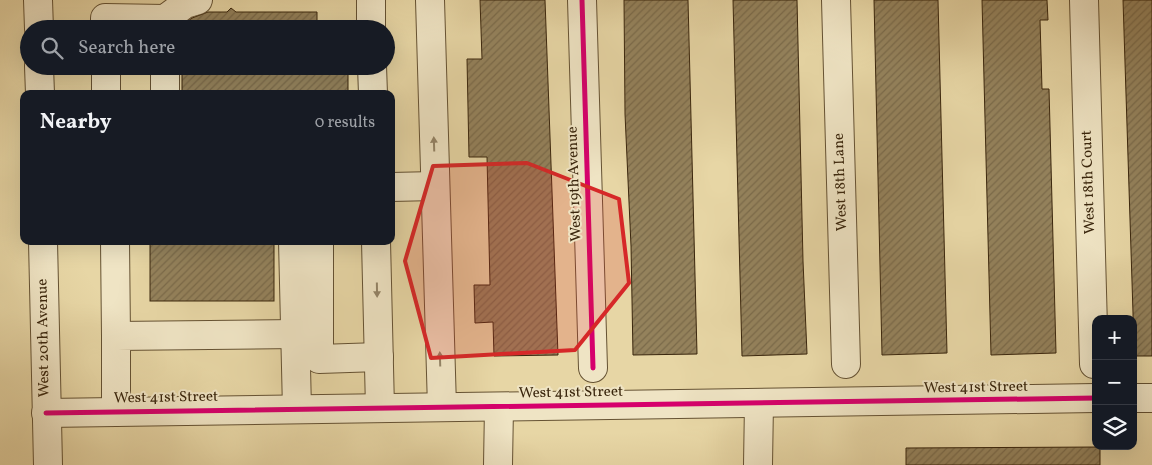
<!DOCTYPE html>
<meta charset="utf-8">
<style>
:root{--surface:#171b24;--page:#20242c;--text:#f1f3f6;--muted:#9ea1a6;--line:#363941}
body{margin:0;font-family:Vollkorn,serif;background:var(--page);color:var(--text)}
.controls{position:absolute;right:15px;bottom:15px;display:grid;overflow:hidden;border-radius:10px;box-shadow:0 5px 20px #0002}
.controls button{width:45px;height:45px;display:grid;place-items:center;padding:0;border:0;border-bottom:1px solid var(--line);background:var(--surface);color:var(--text);font:25px sans-serif}
.list{margin:0;padding:0;list-style:none}
h2{display:flex;justify-content:space-between;align-items:center;height:65px;margin:0;padding:0 20px;font-size:21px}
h2 small{font-size:16px;font-weight:400;color:var(--muted)}
.icon{flex:none;width:28px;height:28px;fill:none;stroke:currentColor;stroke-width:2;stroke-linecap:round;stroke-linejoin:round}
.map{position:relative;flex:none;width:1152px;height:465px;overflow:hidden}
.search{position:absolute;background:var(--surface);box-shadow:0 5px 20px #0002;left:20px;top:20px;width:375px;height:55px;display:flex;align-items:center;gap:12px;box-sizing:border-box;padding:0 18px;border-radius:28px;color:var(--muted);font-size:19px}
.panel{position:absolute;background:var(--surface);box-shadow:0 5px 20px #0002;left:20px;top:90px;width:375px;height:155px;border-radius:10px}
.map>svg:first-child{display:block}
.building{fill:url(#building-hatch);stroke:#3a260d}
.lines{fill:none;stroke-linecap:round;stroke-linejoin:round}
.minor-casing{stroke:#655233;stroke-width:30}
.minor{stroke:#efe4c4;stroke-width:28}
.cycleway-casing{stroke:#efe4c4;stroke-width:8}
.cycleway{stroke:#d6006c;stroke-width:5}
.oneway{fill:#948568}
.marked{fill:#d62828;fill-opacity:0.2;stroke:#d62828;stroke-width:4;stroke-linejoin:round}
.labels{text-anchor:middle;dominant-baseline:central;stroke-width:4;stroke-linejoin:round;paint-order:stroke}
.street-label{font-size:15px;fill:#3a260d;stroke:#efe4c4}
</style>
<div class="map">
<svg width="1152" height="465" viewBox="0 0 1152 465">
<defs>
<pattern id="building-hatch" width="6" height="6" patternUnits="userSpaceOnUse" patternTransform="scale(1.25)"><rect width="6" height="6" fill="#94825c"/><path d="M-1 1l2-2M0 6l6-6M5 7l2-2" fill="none" stroke="#7a6a4a"/></pattern>
</defs>
<rect width="100%" height="100%" fill="#e7d6a5"/>
<filter id="stains"><feTurbulence type="fractalNoise" baseFrequency=".004" numOctaves="4"/><feColorMatrix values="0 0 0 0 .2 0 0 0 0 .09 0 0 0 0 .02 0 0 0 .5 -.17"/></filter>
<radialGradient id="worn" r=".72"><stop offset=".6" stop-color="#630" stop-opacity="0"/><stop offset="1" stop-color="#630" stop-opacity=".3"/></radialGradient>
<g class="building">
<path d="M480,0H545L558,355L494,356L493,322L475,323L474,285H490L487,157H469L467,59H482Z"/>
<path d="M624,0H688L697,354L633,355L631,246L625,114Z"/>
<path d="M733,0H797L803,261L807,354L742,356Z"/>
<path d="M874,0H938L947,353L882,355Z"/>
<path d="M982,0H1047L1048,20H1040L1042,89H1049L1056,353L991,355Z"/>
<path d="M1123,0H1152V356H1133V313Z"/>
<path d="M231,8L236,12H317V29H188V21L192,18L208,12H227Z"/>
<path d="M197,66H333V68H348V94H182V73H197Z"/>
<rect x="150" y="241" width="124" height="60"/>
<path d="M1100,447V465H906V448Z"/>
</g>
<g class="lines">
<defs>
<g id="minor">
<path d="M38,0L39,29"/>
<path d="M371,0V29"/>
<path d="M430,0L442,407"/>
<path d="M582,0L593,368"/>
<path d="M836,0L846,364"/>
<path d="M1084,0L1094,364"/>
<path d="M105,29V18L165,19L185,4L198,0"/>
<path d="M39,66L40,94"/>
<path d="M106,66V94"/>
<path d="M165,66V94"/>
<path d="M372,66L373,94"/>
<path d="M391,187L435,186"/>
<path d="M43,241L48,465"/>
<path d="M115,241L116,336"/>
<path d="M293,241L297,409"/>
<path d="M319,241V359L379,357"/>
<path d="M376,241L380,408"/>
<path d="M1133,398H1152"/>
<path d="M116,412V336L296,334"/>
<path d="M46,413L1096,398"/>
<path d="M498,465L499,407"/>
<path d="M758,465L759,403"/>
</g>
</defs>
<use href="#minor" class="minor-casing"/>
<use href="#minor" class="minor"/>
<defs>
<g id="cycleway">
<path d="M582,0L593,368"/>
<path d="M46,413L1096,398"/>
</g>
</defs>
<use href="#cycleway" class="cycleway-casing"/>
<use href="#cycleway" class="cycleway"/>
</g>
<defs><path id="oneway-solid" d="M-6-.8H1V-3.2L6.5 0L1 3.2V.8H-6Z" transform="scale(1.25)"/></defs>
<g class="oneway">
<use href="#oneway-solid" transform="translate(434 144) rotate(-92)"/>
<use href="#oneway-solid" transform="translate(377 290) rotate(89)"/>
<use href="#oneway-solid" transform="translate(440 359) rotate(-92)"/>
</g>
<path class="marked" d="M527,163L619,199L629,283L575,350L431,358L405,261L433,166Z"/>
<g class="labels">
<g class="street-label">
<text transform="translate(841 182) rotate(-92)">West 18th Lane</text>
<text transform="translate(1089 182) rotate(-92)">West 18th Court</text>
<text transform="translate(575 184) rotate(-92)">West 19th Avenue</text>
<text transform="translate(44 338) rotate(-91)">West 20th Avenue</text>
<text transform="translate(976 388) rotate(-1)">West 41st Street</text>
<text transform="translate(571 393) rotate(-1)">West 41st Street</text>
<text transform="translate(166 398) rotate(-1)">West 41st Street</text>
</g>
</g>
<rect width="100%" height="100%" filter="url(#stains)"/>
<rect width="100%" height="100%" fill="url(#worn)"/>
</svg>
<div class="controls">
<button>+</button>
<button>−</button>
<button><svg class="icon" aria-label="layers" viewBox="0 0 24 24"><path d="M12 4l9 5-9 5-9-5zM3 14l9 5 9-5"/></svg></button>
</div>
<div class="search"><svg class="icon" aria-label="search" viewBox="0 0 24 24"><circle cx="10" cy="10" r="6"/><path d="M15 15l6 6"/></svg>Search here</div>
<section class="panel">
<h2>Nearby<small>0 results</small></h2>
<ul class="list">
</ul>
</section>
</div>
